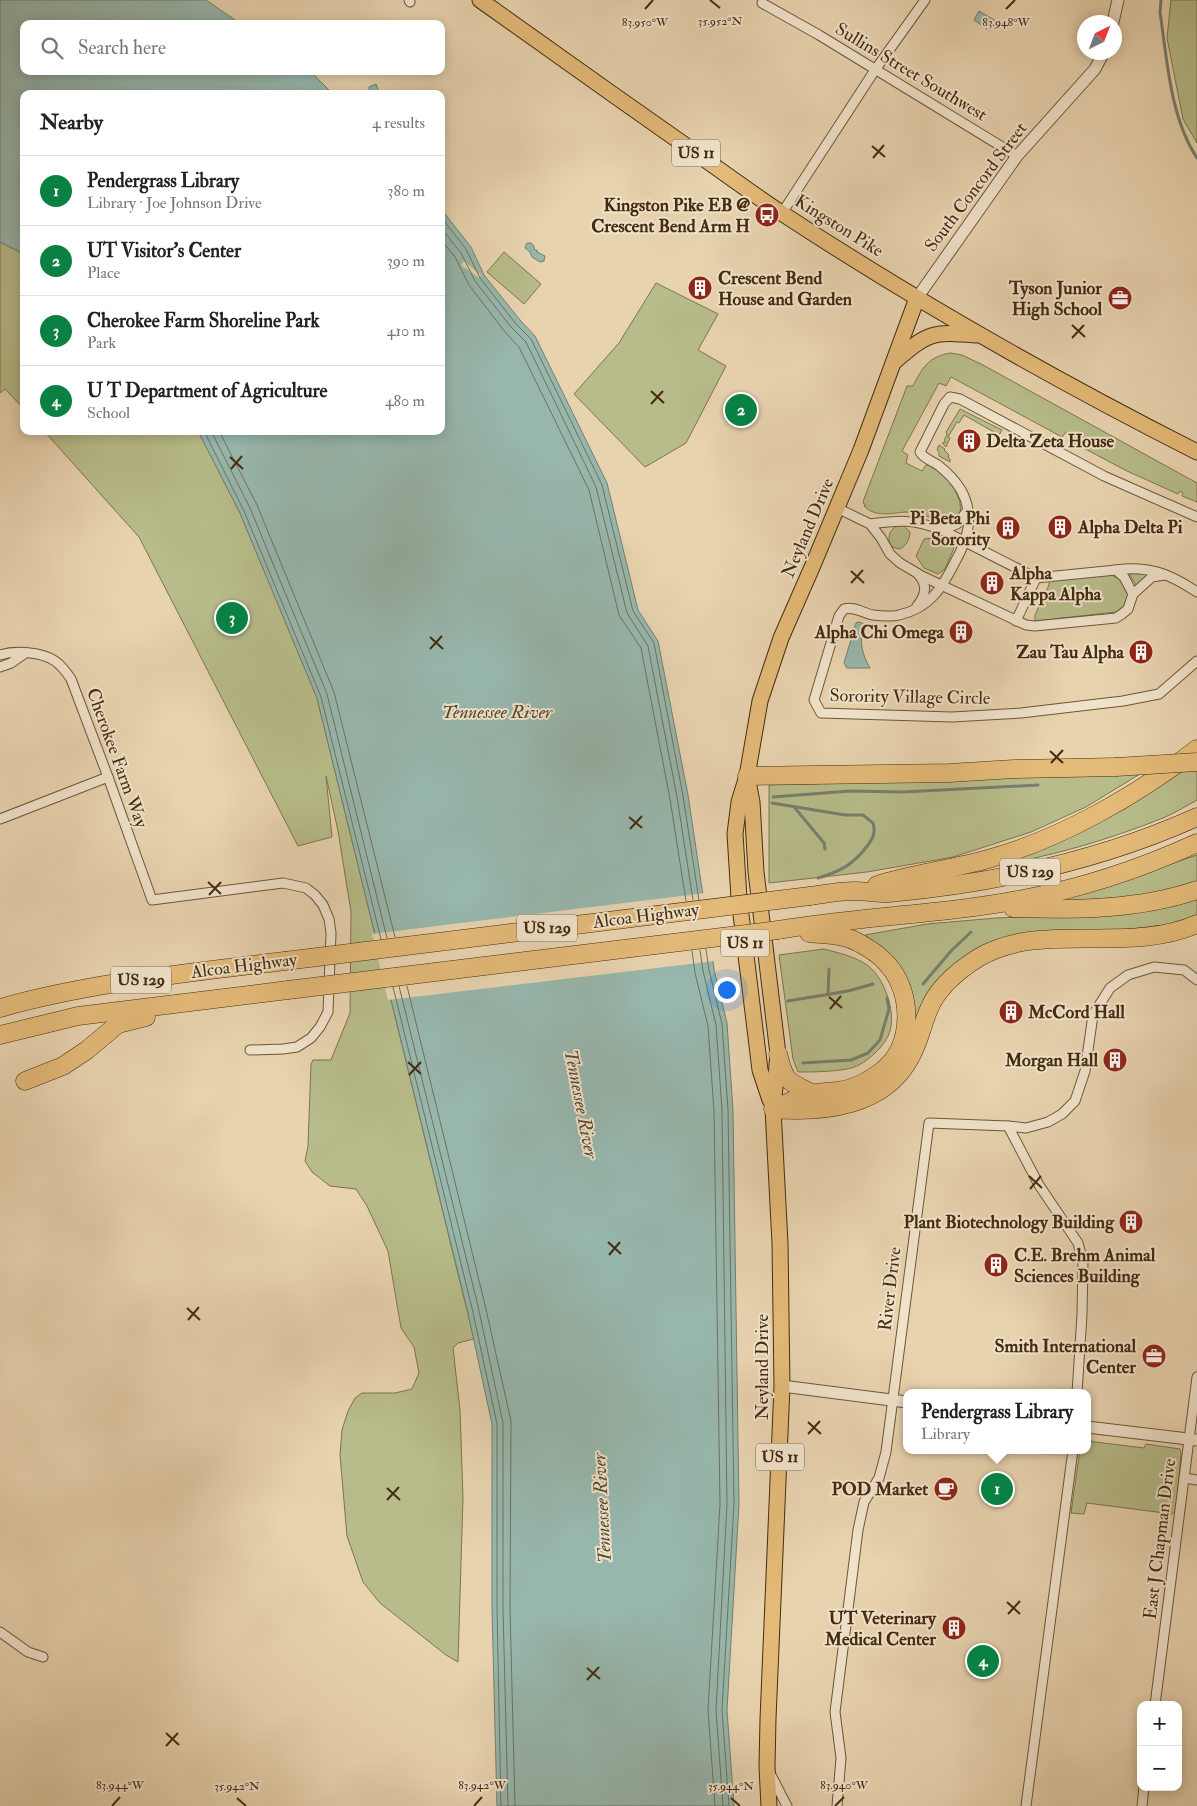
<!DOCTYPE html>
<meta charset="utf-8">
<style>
:root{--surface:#fff;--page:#f2f2f2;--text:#222;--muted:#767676;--line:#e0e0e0;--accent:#0b8043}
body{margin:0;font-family:"IM FELL Double Pica",serif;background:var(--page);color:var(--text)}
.controls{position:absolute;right:15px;bottom:15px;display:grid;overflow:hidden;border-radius:10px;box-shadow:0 2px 12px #0003}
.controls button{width:45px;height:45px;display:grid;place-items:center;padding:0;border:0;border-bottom:1px solid var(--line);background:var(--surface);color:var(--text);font:25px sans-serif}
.compass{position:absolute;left:1077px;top:15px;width:45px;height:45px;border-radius:50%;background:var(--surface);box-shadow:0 2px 12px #0003;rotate:42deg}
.you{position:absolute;left:726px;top:989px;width:18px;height:18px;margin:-12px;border:4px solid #fff;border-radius:50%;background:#1a73e8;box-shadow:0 0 0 8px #1a73e833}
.badge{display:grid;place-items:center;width:32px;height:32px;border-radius:50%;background:var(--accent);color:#fff;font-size:16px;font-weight:700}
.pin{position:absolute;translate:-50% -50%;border:2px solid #fff;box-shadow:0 1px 5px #0006}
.popup{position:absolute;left:903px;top:1389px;width:188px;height:65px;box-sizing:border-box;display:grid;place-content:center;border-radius:10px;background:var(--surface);filter:drop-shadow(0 1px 4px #0005);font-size:16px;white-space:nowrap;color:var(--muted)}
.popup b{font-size:19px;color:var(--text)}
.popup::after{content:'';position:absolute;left:50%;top:100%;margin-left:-10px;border:10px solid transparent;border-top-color:var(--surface)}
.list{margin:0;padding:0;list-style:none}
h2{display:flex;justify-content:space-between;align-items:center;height:65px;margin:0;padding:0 20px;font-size:21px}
h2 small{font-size:16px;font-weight:400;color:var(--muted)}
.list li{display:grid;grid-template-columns:32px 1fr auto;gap:15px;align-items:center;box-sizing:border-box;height:70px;padding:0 20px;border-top:1px solid var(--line)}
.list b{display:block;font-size:19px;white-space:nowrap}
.list p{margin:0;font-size:16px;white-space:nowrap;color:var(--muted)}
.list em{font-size:16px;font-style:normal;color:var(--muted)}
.icon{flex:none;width:28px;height:28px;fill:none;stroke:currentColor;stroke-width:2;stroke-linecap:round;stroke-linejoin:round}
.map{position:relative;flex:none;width:1197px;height:1806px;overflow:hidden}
.search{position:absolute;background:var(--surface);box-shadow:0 2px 12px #0003;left:20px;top:20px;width:425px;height:55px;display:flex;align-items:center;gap:12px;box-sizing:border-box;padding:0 18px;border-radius:10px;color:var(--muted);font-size:19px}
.panel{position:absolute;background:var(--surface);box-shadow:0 2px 12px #0003;left:20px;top:90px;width:425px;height:345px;border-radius:10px}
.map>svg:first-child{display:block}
.green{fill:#b7bc8a;stroke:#7e744c}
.water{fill:#97b7ad;stroke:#767f6e}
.pier{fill:#e8d3af}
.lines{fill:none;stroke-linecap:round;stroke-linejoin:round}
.shore{stroke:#6e725e;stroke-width:1}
.stream{stroke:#767f6e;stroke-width:3}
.minor-casing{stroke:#6d5637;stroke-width:11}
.tertiary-casing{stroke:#6d5637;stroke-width:13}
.primary-casing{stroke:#442c0f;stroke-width:17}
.motorway-casing{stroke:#442c0f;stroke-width:19}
.minor{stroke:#f0e2cb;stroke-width:9}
.tertiary{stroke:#f0e2cb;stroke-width:11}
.primary{stroke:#e4ba78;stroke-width:15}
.motorway{stroke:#e4ba78;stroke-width:18}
.motorway-bridge-casing{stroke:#442c0f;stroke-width:19;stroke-linecap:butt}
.motorway-bridge{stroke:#e4ba78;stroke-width:18}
.ticks{fill:none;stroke:#442c0f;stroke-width:2}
.labels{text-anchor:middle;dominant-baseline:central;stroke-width:4;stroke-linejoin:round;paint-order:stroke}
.shield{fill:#f0e2cb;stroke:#786347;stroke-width:1}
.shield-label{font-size:16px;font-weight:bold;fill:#442c0f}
.street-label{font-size:18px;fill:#442c0f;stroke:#f0e2cb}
.poi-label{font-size:18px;font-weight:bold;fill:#442c0f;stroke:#f0e2cb;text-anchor:end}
.water-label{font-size:19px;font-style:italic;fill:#55482f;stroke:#f0e2cb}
.ticks-label{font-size:12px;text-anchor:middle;fill:#442c0f;stroke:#f0e2cb;stroke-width:4;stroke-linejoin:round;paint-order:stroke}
</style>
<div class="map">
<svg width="1197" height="1806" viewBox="0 0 1197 1806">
<rect width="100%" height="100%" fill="#e8d3af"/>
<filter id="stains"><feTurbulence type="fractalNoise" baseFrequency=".004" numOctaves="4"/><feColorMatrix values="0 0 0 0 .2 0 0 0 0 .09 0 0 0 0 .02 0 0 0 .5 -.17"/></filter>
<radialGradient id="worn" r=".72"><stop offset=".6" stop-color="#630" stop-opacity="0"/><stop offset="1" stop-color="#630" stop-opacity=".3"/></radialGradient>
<g class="green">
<path d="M1171,0H1197V143L1183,119L1167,38Z"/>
<path d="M0,242L18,251L24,255V409L5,389L0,393Z"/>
<path d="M504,252L541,284L524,304L487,272Z"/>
<path d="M656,283L718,314L698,350L726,366L686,443L645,467L574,394L619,343Z"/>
<path d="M951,353L962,355L983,365L1197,483V502L1182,496L1183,493L1180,491L1178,494L1127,471L1074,443L1077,438L1066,432L1062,437L951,377L946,386L939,383L902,451L908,455L906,463L922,471L926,465H929C934,469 940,472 945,477C955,487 970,512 952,522C945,525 940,525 933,522L930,517C922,515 914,512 906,512C891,513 876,518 864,506L866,505L863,503L864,499L907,386H913C922,368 929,356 951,353Z"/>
<path d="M960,409L1002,430L999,435L964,415L959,423L957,422L948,437L950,438L946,447L942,443L946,442L944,440L947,435L946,432Z"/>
<path d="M44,431H198L240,513L317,698L474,1339L458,1343L453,1348L460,1410L463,1497L458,1662L446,1655L380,1603L363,1582L347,1536L340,1455L342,1430L348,1411L355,1398L362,1393H395L412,1389L419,1373L414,1347L401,1328L388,1251L367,1206L356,1189L330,1186L312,1172L305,1161L308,1146L311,1064L313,1060H331L350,1013L351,912L338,831L326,776L332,837L298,846L139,537Z"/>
<path d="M939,445L945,449L944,450L949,455L948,457L950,459V462L939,456V452L937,450Z"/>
<path d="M896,526H904L910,532C910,539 906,547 899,549L892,547C887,539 888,532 896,526Z"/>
<path d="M934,538C941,538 950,541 954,548L945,569L938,574L924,568L916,556L924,539Z"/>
<path d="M1130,571L1151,573L1136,585L1130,575Z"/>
<path d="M1111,575L1122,580L1128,593L1126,604L1116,612L1035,621V615L1049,585V581Z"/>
<path d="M1197,768V800C1186,806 1175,813 1163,818C1108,840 1050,857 992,866L1177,773Z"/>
<path d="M1140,774L1086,807L1031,832L953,857L867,872L769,883V785Z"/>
<path d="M1197,855V882L1167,894L1044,903L1104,886Z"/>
<path d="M1197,895V917L1186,923L1110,931L969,955L908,1055L878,1080L912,1009L907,979L895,959L865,935L927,924L996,918L1069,915Z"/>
<path d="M824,949C839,953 854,956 867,965C884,977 896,1011 890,1031C886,1045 871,1058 859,1065C847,1072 813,1072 798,1072L793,1059L779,955Z"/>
<path d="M1087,1441L1144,1448L1146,1444L1180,1449L1181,1454L1176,1510L1172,1514L1087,1503L1084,1514L1071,1513L1080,1450H1087Z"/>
</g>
<g class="water">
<path d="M0,0H206L241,24H24V71H310L333,94H24V255L18,251L0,242Z"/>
<path d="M979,11L996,21L990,31L974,20Z"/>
<path d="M376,84L380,94H369V87Z"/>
<path d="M441,209L471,247L484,275L520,320L535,336L607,483L638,610L658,641L688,795L714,969L727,1023L733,1110L739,1504L727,1710L734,1806H497L492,1609V1424L467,1309L317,698L240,513L198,431H441Z"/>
<path d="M527,243H531L534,246V249L538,251L537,252L545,256L544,261L540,262L532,257L530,252L525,248Z"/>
<path d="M859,622L865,624C858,639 862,654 870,668H847L844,663L856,623Z"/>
</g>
<g class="pier">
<path d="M464,261L481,275L479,278L461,265Z"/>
<path d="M706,893L715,961L388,1000L372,934Z"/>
</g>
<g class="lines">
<g class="shore">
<path d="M441,217L466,249L480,278L516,324L531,339L602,485L633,611L654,643L683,796L699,900"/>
<path d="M441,228L461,253L475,281L511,327L526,342L596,487L627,613L648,646L677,797L693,900"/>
<path d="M441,240L455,257L469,285L505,332L519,347L589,490L619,615L641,648L670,799L686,901"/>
<path d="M204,431L244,511L321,697L381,939"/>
<path d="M211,431L250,508L327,694L387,938"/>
<path d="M219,431L257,505L334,692L395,937"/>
<path d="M706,949L709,970L722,1024L728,1110L734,1504L722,1710L729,1806"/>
<path d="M700,950L703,971L716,1025L722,1110L727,1504L716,1710L723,1806"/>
<path d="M692,951L695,973L708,1026L714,1111L720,1504L708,1710L715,1806"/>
<path d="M399,986L478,1306L503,1423V1609L508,1806"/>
<path d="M407,986L485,1305L511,1421L510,1609L515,1806"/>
<path d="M393,987L472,1308L497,1424V1609L501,1806"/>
</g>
<g class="stream">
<path d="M1161,0L1160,12C1167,59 1170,117 1197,158"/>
<path d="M773,797L850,791L903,792L1038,785"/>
<path d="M772,803L845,815H863L873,823C876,832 873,838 868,845C853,865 841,871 818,878"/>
<path d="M795,808L824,843L825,849"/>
<path d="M923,984L951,951L971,932"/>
<path d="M828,995L829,969"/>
<path d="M788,1001L848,991L873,984"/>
<path d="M803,1063L851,1060L868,1053L880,1040L889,1009L887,998"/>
</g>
<defs>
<g id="minor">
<path d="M409,0L410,2"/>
<path d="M762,3L819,35L1017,156"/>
<path d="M782,213L875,70L925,0"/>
<path d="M837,508L870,524L881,538L890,554L900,563L922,576L1026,625L1035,626L1116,618L1122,614L1128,609L1133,594L1124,577L1116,570L1036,578L942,530C913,519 900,520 870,524"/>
<path d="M1197,517L1104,476L960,399L950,397L944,404L920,452C923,458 932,461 938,465C947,472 955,480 961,490C975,515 968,539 955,562C942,588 930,608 899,615C891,617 881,616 873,615C863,613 854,606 844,609L839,616L814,700L821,713L952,717L1021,713L1123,701L1159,694L1197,661"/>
<path d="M942,530L957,524L967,511"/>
<path d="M1116,570C1148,565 1170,574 1197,592"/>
<path d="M1133,594L1152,577L1165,575"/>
<path d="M917,606C926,595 928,585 918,574"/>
<path d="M1016,621L1036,578"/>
<path d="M0,655C15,650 42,652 55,661C62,666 67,673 71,679L108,777L152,900L283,883L306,888L315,895L323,905L329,919L331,933L328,1012L320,1027L311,1038L297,1047L283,1049L250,1050"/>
<path d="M0,667L11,663L24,654"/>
<path d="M0,819L108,777"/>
<path d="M1008,1126L1039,1185L1078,1243L1083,1262L1082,1315L1077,1393"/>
<path d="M1184,1478L1197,1480"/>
<path d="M0,1632L28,1652L43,1657"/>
<path d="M1155,1705L1197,1377"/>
<path d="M771,1775L787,1806"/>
<path d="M837,1806L841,1758L835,1712L858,1530L864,1502L879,1478L886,1452L929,1123L1008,1126L1026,1128L1048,1122L1062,1114L1075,1101L1085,1071L1093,1015L1110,988L1128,975L1154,967L1184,970L1197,980"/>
<path d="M1026,1806L1073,1450"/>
<path d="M1142,1806L1144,1787"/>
</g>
<g id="tertiary">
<path d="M1113,22L1118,0"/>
<path d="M917,298L1017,156L1095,69L1104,52"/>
<path d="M782,1386L907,1402"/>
<path d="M1087,1427L1197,1440"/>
</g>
<g id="primary">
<path d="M480,0C550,50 619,99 689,148C720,170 751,193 783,214C916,301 1055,380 1197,452"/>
<path d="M894,362C928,333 931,331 976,335"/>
<path d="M747,776L752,802L756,872L778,1054L773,1109L780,1243L782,1386L768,1719L767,1767L769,1806"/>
<path d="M770,1100L760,1070L739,898L735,834L739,802L747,776L760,701L781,638L813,565L861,450L917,298"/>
</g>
<g id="motorway">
<path d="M747,776L949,773L1014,769L1116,767"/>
<path d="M877,885C913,874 952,869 988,859C1061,839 1137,795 1197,749"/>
<path d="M810,896C825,894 840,891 855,891C866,891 878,894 889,893C996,883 1100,861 1197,817"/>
<path d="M1013,908C1074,910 1139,910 1197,890"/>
<path d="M778,930C859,916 942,915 1023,899C1083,888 1142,868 1197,843"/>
<path d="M0,1008C93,982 189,973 285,961"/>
<path d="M0,1035L78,1016L288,990"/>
<path d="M778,1054C785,1083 788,1081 813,1094"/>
<path d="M25,1081L63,1066L87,1050L118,1024L146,1017"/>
<path d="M776,1108C787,1103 799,1097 811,1094C820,1092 829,1092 838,1091C854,1089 869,1081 882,1071C914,1046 913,993 888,965C881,956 870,949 861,944C845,934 828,935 809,933"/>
<path d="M773,1109C822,1113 884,1107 910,1058C919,1043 922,1025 929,1009C938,987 959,970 978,958C1041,920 1128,955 1197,924"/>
</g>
</defs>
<use href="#minor" class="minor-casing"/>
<use href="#tertiary" class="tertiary-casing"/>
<use href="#primary" class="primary-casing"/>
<use href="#motorway" class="motorway-casing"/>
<use href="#minor" class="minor"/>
<use href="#tertiary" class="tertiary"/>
<use href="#primary" class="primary"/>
<use href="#motorway" class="motorway"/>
<defs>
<g id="motorway-bridge">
<path d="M1116,767L1197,762"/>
<path d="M285,961L810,896"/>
<path d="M288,990L778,930"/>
</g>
</defs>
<use href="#motorway-bridge" class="motorway-bridge-casing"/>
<use href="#motorway-bridge" class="motorway-bridge"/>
</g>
<path class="ticks" d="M710,0L720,8M645,9L653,0M1006,9L1015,0M872,146L885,157M873,158L884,145M1072,325L1085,337M1072,338L1084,325M651,391L664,403M651,404L663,391M230,457L243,469M231,469L242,456M851,571L864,583M851,583L863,570M430,637L443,649M430,649L442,636M1050,751L1063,763M1051,763L1063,750M629,817L642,828M630,829L642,816M208,882L221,894M209,895L221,882M829,997L842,1008M830,1009L841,996M408,1062L421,1074M409,1075L421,1062M1029,1176L1042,1188M1030,1189L1041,1176M608,1242L621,1254M609,1255L620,1242M187,1308L200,1320M188,1320L199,1307M808,1422L821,1434M808,1434L820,1421M387,1488L400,1500M387,1500L399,1487M1007,1602L1020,1614M1008,1614L1020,1601M587,1668L600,1679M587,1680L599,1667M166,1733L179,1745M166,1746L178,1733M237,1798L246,1806M731,1798L740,1806M112,1806L120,1797M474,1806L482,1797M835,1806L844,1797"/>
<defs>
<symbol id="bus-disc" viewBox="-11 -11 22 22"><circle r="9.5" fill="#8f2418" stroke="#f0e2cb"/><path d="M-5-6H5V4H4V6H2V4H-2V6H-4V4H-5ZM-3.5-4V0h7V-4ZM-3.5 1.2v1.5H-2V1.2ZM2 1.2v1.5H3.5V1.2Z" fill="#fff"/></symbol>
<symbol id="building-disc" viewBox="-11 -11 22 22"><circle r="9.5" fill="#8f2418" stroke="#f0e2cb"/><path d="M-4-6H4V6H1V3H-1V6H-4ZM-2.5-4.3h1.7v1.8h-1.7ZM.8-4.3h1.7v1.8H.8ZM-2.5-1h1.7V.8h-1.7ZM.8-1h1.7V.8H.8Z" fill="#fff"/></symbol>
<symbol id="office-disc" viewBox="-11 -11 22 22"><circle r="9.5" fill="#8f2418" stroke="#f0e2cb"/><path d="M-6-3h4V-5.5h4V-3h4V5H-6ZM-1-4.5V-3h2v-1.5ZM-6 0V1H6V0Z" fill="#fff"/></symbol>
<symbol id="cafe-disc" viewBox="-11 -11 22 22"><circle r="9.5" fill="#8f2418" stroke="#f0e2cb"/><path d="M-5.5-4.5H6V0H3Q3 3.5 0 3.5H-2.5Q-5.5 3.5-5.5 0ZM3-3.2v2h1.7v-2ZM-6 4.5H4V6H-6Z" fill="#fff"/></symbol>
</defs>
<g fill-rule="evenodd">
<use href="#bus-disc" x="753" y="201" width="28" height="28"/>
<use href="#building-disc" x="686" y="274" width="28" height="28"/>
<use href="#office-disc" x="1106" y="284" width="28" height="28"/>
<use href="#building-disc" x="955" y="427" width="28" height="28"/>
<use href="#building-disc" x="1046" y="513" width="28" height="28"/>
<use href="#building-disc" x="994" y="514" width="28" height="28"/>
<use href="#building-disc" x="978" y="569" width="28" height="28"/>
<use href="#building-disc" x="947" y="618" width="28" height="28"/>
<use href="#building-disc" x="1127" y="638" width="28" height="28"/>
<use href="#building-disc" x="997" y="998" width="28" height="28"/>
<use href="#building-disc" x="1101" y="1046" width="28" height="28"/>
<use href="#building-disc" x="1117" y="1208" width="28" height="28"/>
<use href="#building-disc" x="982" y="1251" width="28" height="28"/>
<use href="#office-disc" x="1140" y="1342" width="28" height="28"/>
<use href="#cafe-disc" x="932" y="1475" width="28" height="28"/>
<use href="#building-disc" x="940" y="1614" width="28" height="28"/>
</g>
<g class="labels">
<g class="shield">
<rect x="672" y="139.5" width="48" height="27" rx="4"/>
<rect x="1000" y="858.5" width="60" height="27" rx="4"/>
<rect x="517" y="914.5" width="60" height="27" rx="4"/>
<rect x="721" y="929.5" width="48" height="27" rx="4"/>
<rect x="111" y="966.5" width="60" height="27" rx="4"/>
<rect x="756" y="1443.5" width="48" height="27" rx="4"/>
</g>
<g class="shield-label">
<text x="696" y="153">US 11</text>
<text x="1030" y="872">US 129</text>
<text x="547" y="928">US 129</text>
<text x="745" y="943">US 11</text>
<text x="141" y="980">US 129</text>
<text x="780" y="1457">US 11</text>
</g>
<g class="street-label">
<text transform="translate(911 72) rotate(31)">Sullins Street Southwest</text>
<text transform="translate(976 187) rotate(-53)">South Concord Street</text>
<text transform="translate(839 226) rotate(32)">Kingston Pike</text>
<text transform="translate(808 528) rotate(-67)">Neyland Drive</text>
<text transform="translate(910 697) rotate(1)">Sorority Village Circle</text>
<text transform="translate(117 758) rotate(70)">Cherokee Farm Way</text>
<text transform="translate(646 916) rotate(-7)">Alcoa Highway</text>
<text transform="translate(244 966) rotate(-7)">Alcoa Highway</text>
<text transform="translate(890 1289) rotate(-83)">River Drive</text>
<text transform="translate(762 1367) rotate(-90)">Neyland Drive</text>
<text transform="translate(1160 1539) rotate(-83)">East J Chapman Drive</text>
</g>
<g class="poi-label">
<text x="750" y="205">Kingston Pike EB @<tspan x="750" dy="21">Crescent Bend Arm H</tspan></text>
<text x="718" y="278" text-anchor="start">Crescent Bend<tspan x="718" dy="21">House and Garden</tspan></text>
<text x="1102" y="288">Tyson Junior<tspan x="1102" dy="21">High School</tspan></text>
<text x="986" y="441" text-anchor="start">Delta Zeta House</text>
<text x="990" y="518">Pi Beta Phi<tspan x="990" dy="21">Sorority</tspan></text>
<text x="1078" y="527" text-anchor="start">Alpha Delta Pi</text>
<text x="1010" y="573" text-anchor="start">Alpha<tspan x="1010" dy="21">Kappa Alpha</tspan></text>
<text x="944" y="632">Alpha Chi Omega</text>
<text x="1124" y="652">Zau Tau Alpha</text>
<text x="1028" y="1012" text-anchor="start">McCord Hall</text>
<text x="1098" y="1060">Morgan Hall</text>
<text x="1114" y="1222">Plant Biotechnology Building</text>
<text x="1014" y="1255" text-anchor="start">C.E. Brehm Animal<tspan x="1014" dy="21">Sciences Building</tspan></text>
<text x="1136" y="1346">Smith International<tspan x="1136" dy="21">Center</tspan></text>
<text x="928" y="1489">POD Market</text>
<text x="936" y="1618">UT Veterinary<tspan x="936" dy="21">Medical Center</tspan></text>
</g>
<g class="water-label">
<text x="497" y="712">Tennessee River</text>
<text transform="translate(581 1104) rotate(79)">Tennessee River</text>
<text transform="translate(602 1508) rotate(-93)">Tennessee River</text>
</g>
</g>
<g class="ticks-label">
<text x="720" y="25">35.952°N</text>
<text x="645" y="26">83.950°W</text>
<text x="1006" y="26">83.948°W</text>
<text x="120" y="1789">83.944°W</text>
<text x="482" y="1789">83.942°W</text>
<text x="844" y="1789">83.940°W</text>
<text x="237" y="1790">35.942°N</text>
<text x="731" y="1790">35.944°N</text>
</g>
<rect width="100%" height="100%" filter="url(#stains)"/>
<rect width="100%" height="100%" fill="url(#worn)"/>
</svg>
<div class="controls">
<button>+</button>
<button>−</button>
</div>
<svg class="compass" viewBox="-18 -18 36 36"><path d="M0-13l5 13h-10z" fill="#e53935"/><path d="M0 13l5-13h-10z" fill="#767676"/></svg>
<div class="you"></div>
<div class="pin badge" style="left:997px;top:1489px">1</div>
<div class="popup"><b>Pendergrass Library</b>Library</div>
<div class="pin badge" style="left:741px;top:410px">2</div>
<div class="pin badge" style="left:232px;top:618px">3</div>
<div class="pin badge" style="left:983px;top:1661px">4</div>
<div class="search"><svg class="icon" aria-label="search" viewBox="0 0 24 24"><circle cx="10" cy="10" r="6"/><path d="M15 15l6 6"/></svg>Search here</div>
<section class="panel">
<h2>Nearby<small>4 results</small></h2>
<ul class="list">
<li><span class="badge">1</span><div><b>Pendergrass Library</b><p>Library · Joe Johnson Drive</p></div><em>380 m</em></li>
<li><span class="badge">2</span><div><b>UT Visitor's Center</b><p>Place</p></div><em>390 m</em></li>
<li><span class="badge">3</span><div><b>Cherokee Farm Shoreline Park</b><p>Park</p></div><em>410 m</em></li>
<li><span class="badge">4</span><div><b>U T Department of Agriculture</b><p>School</p></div><em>480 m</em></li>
</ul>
</section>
</div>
